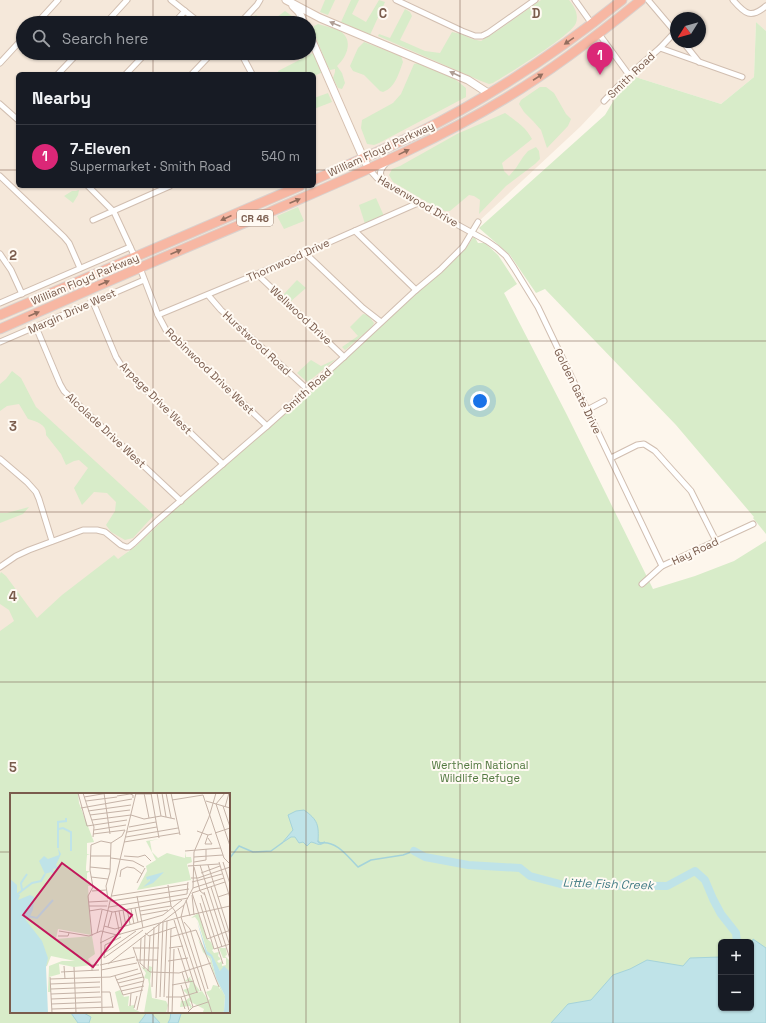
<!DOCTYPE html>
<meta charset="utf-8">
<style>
:root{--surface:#171b24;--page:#20242c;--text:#f1f3f6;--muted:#9ea1a6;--line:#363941;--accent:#db2777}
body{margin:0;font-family:"Space Grotesk",sans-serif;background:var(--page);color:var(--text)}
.controls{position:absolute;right:12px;bottom:12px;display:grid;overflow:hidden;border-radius:6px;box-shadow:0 1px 3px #0004}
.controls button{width:36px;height:36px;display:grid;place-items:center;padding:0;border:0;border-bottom:1px solid var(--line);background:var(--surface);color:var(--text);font:20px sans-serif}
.compass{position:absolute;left:670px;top:12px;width:36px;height:36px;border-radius:50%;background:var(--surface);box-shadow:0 1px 3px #0004;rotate:233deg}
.you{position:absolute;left:480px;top:401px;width:14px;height:14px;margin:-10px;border:3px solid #fff;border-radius:50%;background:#1a73e8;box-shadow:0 0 0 6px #1a73e833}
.badge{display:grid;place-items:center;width:26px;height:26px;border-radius:50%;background:var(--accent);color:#fff;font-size:13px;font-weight:700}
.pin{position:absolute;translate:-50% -33px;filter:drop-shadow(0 1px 2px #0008)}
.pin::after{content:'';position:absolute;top:21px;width:14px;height:12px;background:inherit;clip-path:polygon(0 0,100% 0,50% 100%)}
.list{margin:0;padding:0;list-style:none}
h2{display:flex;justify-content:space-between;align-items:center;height:52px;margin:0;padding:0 16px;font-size:17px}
h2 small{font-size:13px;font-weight:400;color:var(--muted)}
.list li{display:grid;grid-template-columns:26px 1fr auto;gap:12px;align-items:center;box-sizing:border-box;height:64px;padding:0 16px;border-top:1px solid var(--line)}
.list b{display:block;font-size:15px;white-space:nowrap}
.list p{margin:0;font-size:13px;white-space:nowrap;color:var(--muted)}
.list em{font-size:13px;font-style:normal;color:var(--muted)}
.icon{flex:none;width:22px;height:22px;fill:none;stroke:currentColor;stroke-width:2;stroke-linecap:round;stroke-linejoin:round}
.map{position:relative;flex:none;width:766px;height:1023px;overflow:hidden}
.search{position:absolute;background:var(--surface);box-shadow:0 1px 3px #0004;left:16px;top:16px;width:300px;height:44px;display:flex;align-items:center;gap:10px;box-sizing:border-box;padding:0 14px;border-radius:22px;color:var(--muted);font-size:15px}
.panel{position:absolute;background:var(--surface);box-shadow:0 1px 3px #0004;left:16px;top:72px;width:300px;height:116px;border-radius:6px}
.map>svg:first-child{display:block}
.residential{fill:#f5e8da;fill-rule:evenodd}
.green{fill:#d8ecc9;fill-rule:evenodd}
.water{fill:#bfe3e8;stroke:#a5d3da}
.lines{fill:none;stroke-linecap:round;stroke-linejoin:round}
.stream{stroke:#a5d3da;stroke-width:1.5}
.river{stroke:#bfe3e8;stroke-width:8}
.street-casing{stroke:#d1beb0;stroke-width:7}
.secondary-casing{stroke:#d6c0b0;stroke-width:9}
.highway-casing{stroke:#dad1cd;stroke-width:11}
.street{stroke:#fff;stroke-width:5}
.secondary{stroke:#fff;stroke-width:7}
.highway{stroke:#f7b7a3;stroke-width:9}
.oneway{fill:#af9d94}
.oneway2{fill:#936e5e}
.grid{fill:none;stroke:#7a5c4d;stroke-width:1;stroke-opacity:0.55}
.labels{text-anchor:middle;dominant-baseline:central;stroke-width:4;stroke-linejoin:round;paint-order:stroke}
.shield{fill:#fffaf3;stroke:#a28b7f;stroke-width:1}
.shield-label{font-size:10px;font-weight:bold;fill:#7a5c4d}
.street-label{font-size:11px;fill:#7a5c4d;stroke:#fffaf3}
.park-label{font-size:11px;fill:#537a41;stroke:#fffaf3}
.water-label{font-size:12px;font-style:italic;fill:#437c86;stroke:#fffaf3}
.inset-river{fill:none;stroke:#bfe3e8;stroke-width:2}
.inset-road{fill:none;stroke:#c5b3a7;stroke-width:1}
.view{fill:#c2185b;fill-opacity:0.15;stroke:#c2185b;stroke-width:2}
.inset-edge{fill:none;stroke:#7a5c4d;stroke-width:2}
.grid-label{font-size:13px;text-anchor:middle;font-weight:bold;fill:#7a5c4d;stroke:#fffaf3;stroke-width:4;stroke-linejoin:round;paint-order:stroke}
</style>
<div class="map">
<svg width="766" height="1023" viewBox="0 0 766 1023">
<rect width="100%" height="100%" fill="#fdf6ec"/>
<path class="residential" d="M0,0H766V31L756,22L754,77L721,104L629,75L580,127L478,222L463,247L344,357L126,548L130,555L0,674ZM676,18H700V42H676ZM23,23H309V53H23ZM18,74H314V186H18Z"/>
<g class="green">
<path d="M325,0H335L328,15L320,12Z"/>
<path d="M351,0H359L352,14L366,22L379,0L385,2L370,35L341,22Z"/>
<path d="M541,0H569C574,6 579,14 576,23C572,35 508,74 493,83L489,84L481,81L378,36L379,34L390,38L405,9L410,12L412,16L400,40L425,51L440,53L452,32L461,34L472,39L481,41L497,31Z"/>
<path d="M285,11L292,16L294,20L289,23H269Z"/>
<path d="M256,15L265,23H244Z"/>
<path d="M756,22L766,31V534L753,518L754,517L676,425L545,289L536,293L510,255L479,228L605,115L629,75L721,104L754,77Z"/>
<path d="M318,24C324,26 335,28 340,31C354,40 347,57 337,66L342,73L345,83L342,89L338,88L333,78L335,72V69L330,70L326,63L313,30L314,26Z"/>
<path d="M364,42L401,56L403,62C399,73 395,88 383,92L380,91L364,75L353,71L350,66L358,48Z"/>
<path d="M313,53L323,72L314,76V74H279L278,71Z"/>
<path d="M418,63L451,76L466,88V97L379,143L374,145L367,144L361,128L362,120L393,103L401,94L414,64Z"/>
<path d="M540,87H546L554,93L566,114L571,119L568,126L547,148L541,130L533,121L524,112L519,104L521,100Z"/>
<path d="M328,93L332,102L314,109V98Z"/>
<path d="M505,113C516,121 526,127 532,139L502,163L504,171L509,176L516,168L523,157L528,151L536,147L539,151L540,159L535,164L506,186L479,214L480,200L474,196L469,195L450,211H445L425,201L393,182L389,175L392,169L400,166L457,134Z"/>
<path d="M79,190L78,195L73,203L64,196L72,191H76Z"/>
<path d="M376,198L384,216L365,224L359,205Z"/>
<path d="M298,207L304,221L284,229L277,216Z"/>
<path d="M474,236L478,243H485L498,255L517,284L504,293L567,415L653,589L695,576L734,561L766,541V1023H0V631L14,621L9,610L0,604V574L1,572L6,576L37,618L62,595L114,555L118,559L136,546L181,503L395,311L468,245ZM11,794H229V1012H11ZM721,942H751V1008H721Z"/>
<path d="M297,280L306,288L290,302L283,295Z"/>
<path d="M363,314L368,315L374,323L372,327L345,350L342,347L358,336L350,327Z"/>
<path d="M336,359L308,382L306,381L297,373L311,360L321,366Z"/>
<path d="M12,371L21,378L36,407L154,515L133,538L125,540L111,532L106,525L115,511L116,502L107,493L94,492L82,505L74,488L88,468L79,460L74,461L66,465L61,454L46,435C47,424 37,422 28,419L19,404L7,406L0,411V384L6,379Z"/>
<path d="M29,507L23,514L0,523V513H7Z"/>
</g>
<g class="water">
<path d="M304,810C318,820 319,825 318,842L320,843L325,842C319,847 317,843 311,842L307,846L303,842L299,843L295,837H291L282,843L293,830L288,815L296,811Z"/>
<path d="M753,939L766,948V1023H551L568,1004L591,1000L613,975L630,969L647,960L683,966L690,958L721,957V1008H751V952Z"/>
<path d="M76,1012H82L91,1017L89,1023H78L71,1013Z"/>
<path d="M147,1012H150L160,1023H139L143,1018Z"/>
<path d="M171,1012H181V1014L178,1023H168L170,1019Z"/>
</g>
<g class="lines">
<g class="stream">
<path d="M318,841L320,843C337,840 348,857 358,867L371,860L403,855L414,851"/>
<path d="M229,859L239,846L253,852L271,851L282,843"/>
</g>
<path class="river" d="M414,851L425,857L468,865L520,868L530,876L564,885L667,886L695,871L705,880L713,899L721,914L736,933L737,942"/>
<defs>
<g id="street">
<path d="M171,0L200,23"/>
<path d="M396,0L462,31L475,36H482L488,33L535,0"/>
<path d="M575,0L592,24"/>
<path d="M648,0L676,33"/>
<path d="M733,0C745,14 751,19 766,6"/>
<path d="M37,23L58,0"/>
<path d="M106,23L127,0"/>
<path d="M174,23L185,11"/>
<path d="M240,23L257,5L260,0"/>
<path d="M599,34L629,75"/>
<path d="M683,42L699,62"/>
<path d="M660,48L742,77"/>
<path d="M238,53L243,57L252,74"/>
<path d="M0,63L23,38"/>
<path d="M58,74L78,53"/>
<path d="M126,74L146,53"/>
<path d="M192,74L212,53"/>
<path d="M604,101L629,75L660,48L675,32"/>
<path d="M0,104L18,120"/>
<path d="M369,169L377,178L418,203L487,241L497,248L506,256L514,268L538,307L662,566"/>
<path d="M0,176L64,237L69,243L80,268"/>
<path d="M383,180C378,173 381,169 386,163"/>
<path d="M88,186L114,212L140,268L158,315L166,330L267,426"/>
<path d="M93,220L170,186"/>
<path d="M355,231L416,290"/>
<path d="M305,253L363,308L381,322"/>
<path d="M0,254L11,270L22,294"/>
<path d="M257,274L344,357"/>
<path d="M208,295L221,310L307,389"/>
<path d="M93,302L116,357L123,368L223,464"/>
<path d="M0,303L130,247"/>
<path d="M158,315L257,274L418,203"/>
<path d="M36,327L60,384L64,391L181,501"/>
<path d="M0,342L144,280"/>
<path d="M587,410L604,401"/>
<path d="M611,458L637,445L644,444L655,451L691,491L716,541"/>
<path d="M0,459L27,482L36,492L39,499L52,541"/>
<path d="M0,567L16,556L29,550L83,530H97L105,532L121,545L126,547H129L134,543L157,521L267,426L344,357L416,290L440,270L463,247L478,222"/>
<path d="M642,584L662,566L753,524"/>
</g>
<g id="secondary">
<path d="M286,0L320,18L468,80L488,93"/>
<path d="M293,6L299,12L304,23"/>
<path d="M309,34L361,153L369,169"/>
</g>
<g id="highway">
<path d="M314,180C347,165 381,151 414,135C488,98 558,52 622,0"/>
<path d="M0,315L300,186"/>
<path d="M0,329C90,289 180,250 270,212C350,177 431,144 506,98C554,69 598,35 641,0"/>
</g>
</defs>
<use href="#street" class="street-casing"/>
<use href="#secondary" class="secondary-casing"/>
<use href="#highway" class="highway-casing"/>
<use href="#street" class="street"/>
<use href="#secondary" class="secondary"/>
<use href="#highway" class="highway"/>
</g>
<defs><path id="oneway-solid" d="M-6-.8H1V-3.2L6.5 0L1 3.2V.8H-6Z"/></defs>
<g class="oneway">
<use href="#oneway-solid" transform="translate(335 24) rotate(-158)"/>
<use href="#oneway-solid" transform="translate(455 74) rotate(-156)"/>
</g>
<g class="oneway2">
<use href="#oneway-solid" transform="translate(569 41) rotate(145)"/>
<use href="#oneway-solid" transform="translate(538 77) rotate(-33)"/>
<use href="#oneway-solid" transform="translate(404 152) rotate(-26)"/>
<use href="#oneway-solid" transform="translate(295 201) rotate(-23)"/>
<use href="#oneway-solid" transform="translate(226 218) rotate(156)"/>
<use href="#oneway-solid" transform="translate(176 252) rotate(-23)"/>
<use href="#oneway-solid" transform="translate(104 283) rotate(-23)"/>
<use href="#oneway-solid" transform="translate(34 314) rotate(-23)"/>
</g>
<path class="grid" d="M153,0V23M306,0V23M460,0V1023M613,0V1023M153,53V74M306,53V74M0,170H18M314,170H766M153,186V794M306,186V1023M0,341H766M0,512H766M0,682H766M0,852H11M229,852H766M153,1012V1023"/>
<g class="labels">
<rect class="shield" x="237" y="210" width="36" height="16" rx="3"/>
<g class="shield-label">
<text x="255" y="218">CR 46</text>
</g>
<g class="street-label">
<text transform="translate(631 75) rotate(-44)">Smith Road</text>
<text transform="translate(381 149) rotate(-25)">William Floyd Parkway</text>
<text transform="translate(418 201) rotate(30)">Havenwood Drive</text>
<text transform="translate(288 260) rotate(-24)">Thornwood Drive</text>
<text transform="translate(85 279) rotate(-23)">William Floyd Parkway</text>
<text transform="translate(72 311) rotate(-24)">Margin Drive West</text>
<text transform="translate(301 315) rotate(43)">Wellwood Drive</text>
<text transform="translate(257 343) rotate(43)">Hurstwood Road</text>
<text transform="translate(210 371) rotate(44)">Robinwood Drive West</text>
<text transform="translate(307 390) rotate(-42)">Smith Road</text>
<text transform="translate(578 391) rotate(64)">Golden Gate Drive</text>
<text transform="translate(156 398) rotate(45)">Arpage Drive West</text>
<text transform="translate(106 430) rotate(43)">Alcolade Drive West</text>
<text transform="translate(695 551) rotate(-25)">Hay Road</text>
</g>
<g class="park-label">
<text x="480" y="765">Wertheim National<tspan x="480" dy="13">Wildlife Refuge</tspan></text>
</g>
<g class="water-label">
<text transform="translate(608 884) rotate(2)">Little Fish Creek</text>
</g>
</g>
<g transform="translate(10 793)">
<rect width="220" height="220" fill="#fdf6ec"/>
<path d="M0,0H68L69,10L84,49L77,50V61L80,62H77L76,74V78H80L77,80V87L83,93H78L81,142L48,136L46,146L82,143L85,161L78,166L82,172L64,174L49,171L50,181L39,184L41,199H38L39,173L52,168H65L41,163L37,173L0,177ZM149,46L140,48L142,59L148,65L157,60L175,65V59L176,64H181L182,69L177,71L181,87L127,97L137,78L136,73L146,67L136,48ZM188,120L197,146L201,149L204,156L202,157L204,160L209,159L208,163L211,166L207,168L209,170L212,168V173L216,172V165H213L209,155H216L217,162L215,163L220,168V179L210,178L197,158L188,128L185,124L181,125ZM188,146L199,163L201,164L206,185L215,203L214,218L211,220L193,219L194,216L179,208L182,214L180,216V213L170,214L171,208H168H175L180,204L173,197L179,195L180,189L175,188L181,183L180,185L190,198L180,202L192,198L198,207L200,206L196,199L201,197L203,192L208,193L211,198L202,175L200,166L193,159ZM131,173L138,178L139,173L142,174L140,188L142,205L156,208L158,212L156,220H134L139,191L138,186L134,185L136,180ZM110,197L114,204L119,203L118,213L124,212V216L132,220H110L105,199Z" fill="#d8ecc9"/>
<path d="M48,55L51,61L46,72L49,76L46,78L45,75L43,76L45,82L41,79L35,81L29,68L34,63L38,66L49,62ZM154,79L143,90L133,94L140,88V86L137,87L136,84ZM0,86L7,92V101L10,102L8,107L20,102L24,104L23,117L19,125L15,126L32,148L38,165L36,174L38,220H0ZM187,128L197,158L202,162L210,178L214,173L220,179V220H211L214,218L215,203L206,185L201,164L196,161Z" fill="#bfe3e8"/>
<path class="inset-river" d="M49,36L53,35L61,39V58M48,55V29L56,28V25M12,97L11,90L17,81M5,103L22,90L31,88L35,81M17,123L27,125L43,107"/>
<path class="inset-road" d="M68,0L77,33L117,27M73,0L84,34L83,44M94,0L100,41M134,0L139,25M141,0L149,45M147,0L151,23M152,0L156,24M156,0L161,25M161,0L170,42M215,0L206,11L220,53M125,1H142M107,3L120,1L123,2V5M74,4L98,0M162,7L193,2L214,65L220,71M76,8L107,4M196,8L220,15M213,13L220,34M215,14L219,0M71,15L122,6M78,18L121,12M80,22L120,17M82,27L121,22L134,26L151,23L165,26M119,34L146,29M84,37L116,32M187,38L198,42L202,41M117,39L147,34M205,40L220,35M83,41L115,37M116,44L168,35M198,45L202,51H195L198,42M114,49L169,40M175,58L211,55M80,63H100M114,63L128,64L135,62L141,68M184,64L213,62M101,65L123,68L134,74M184,69L196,67V56M209,69L220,105M213,69L220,91M190,72L220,166M198,72L220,142M178,73L209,71M80,74L100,76M184,74L190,98L195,102M191,80L210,73M81,84L98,86M110,84L111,77L117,74L124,75L132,81M181,85H188L220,74M182,89L212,81M215,89L182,100L197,146L218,138M127,90L135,75M158,92L161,113L165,118L191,198M201,94L220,153M183,95L214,85M82,98L96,97M194,99L212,154M182,102L184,122M191,102L213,171M102,103L178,91M127,103L133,135M208,104L220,100M98,106L96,93L100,79L101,50L112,43L115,37M176,107L180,123M101,108L179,96M79,109L98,108M190,110L204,156L220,151M79,113H97M99,114L177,101L178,89M125,115L128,129M117,116L120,131M121,116L124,131M113,117L116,133M79,118L91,116L103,119L178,105M105,118L110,142M109,118L112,134M130,118L161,113M131,122L158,117M164,127L187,200M174,129L180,136L198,196M94,133L105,136L153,122L172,107M98,134L102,119M49,138L79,143L91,138M91,138L107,142L171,124L174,112L183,95L184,59L199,24L206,0M87,140L92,117M135,140L139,143L166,134M48,143H58L59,140M82,143L78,103L83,94L80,77L81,52L91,48L101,50M111,144L95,152L94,165L133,137M160,144L186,137L209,194M131,145L130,170L140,179L169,180L201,170M90,150L106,142M123,154L134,186L127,217M123,155H149M159,155L173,153M168,155L179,189M93,161L126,138M126,167H148M158,168L178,165M98,171L174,112M90,172L125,164M54,173L55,186M64,174L66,220M134,176L135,142M91,177L127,170M82,178V172H89M138,178L140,143M51,179L89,177M172,179L183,214M105,183L113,202L133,197M40,184L42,220M40,186L100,184L128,176M106,187L131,180M108,190L133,184M40,191L90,189M162,192L184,188M171,192L179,217M110,194L134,188M142,194L144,134M41,196L90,194M111,198L134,193M91,199H100L103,215M41,201L90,199M150,204L153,129M154,204L157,128M156,204H171L188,199M171,204L175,216M146,205L149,131M41,206L91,204M41,211L91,209M120,213L121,200M124,215L127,203M42,216L103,214M92,220L91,146L126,0M158,220L161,136M162,220L164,156M177,220L183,214L198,209M202,220L171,124L220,113"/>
<path class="view" d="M52,70L122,122L83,174L13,122Z"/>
<rect width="220" height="220" class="inset-edge"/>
</g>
<g class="grid-label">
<text x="383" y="18">C</text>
<text x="536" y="18">D</text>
<text x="13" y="260">2</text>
<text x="13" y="431">3</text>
<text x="13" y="601">4</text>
<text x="13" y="772">5</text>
</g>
</svg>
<div class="controls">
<button>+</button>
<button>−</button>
</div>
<svg class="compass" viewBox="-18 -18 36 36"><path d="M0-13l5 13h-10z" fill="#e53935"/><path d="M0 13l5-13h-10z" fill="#9ea1a6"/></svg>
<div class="you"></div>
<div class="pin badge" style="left:600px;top:75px">1</div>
<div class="search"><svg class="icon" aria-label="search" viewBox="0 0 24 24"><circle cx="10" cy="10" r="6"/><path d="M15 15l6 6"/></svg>Search here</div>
<section class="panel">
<h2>Nearby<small></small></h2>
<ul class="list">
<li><span class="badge">1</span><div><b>7-Eleven</b><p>Supermarket · Smith Road</p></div><em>540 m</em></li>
</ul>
</section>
</div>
